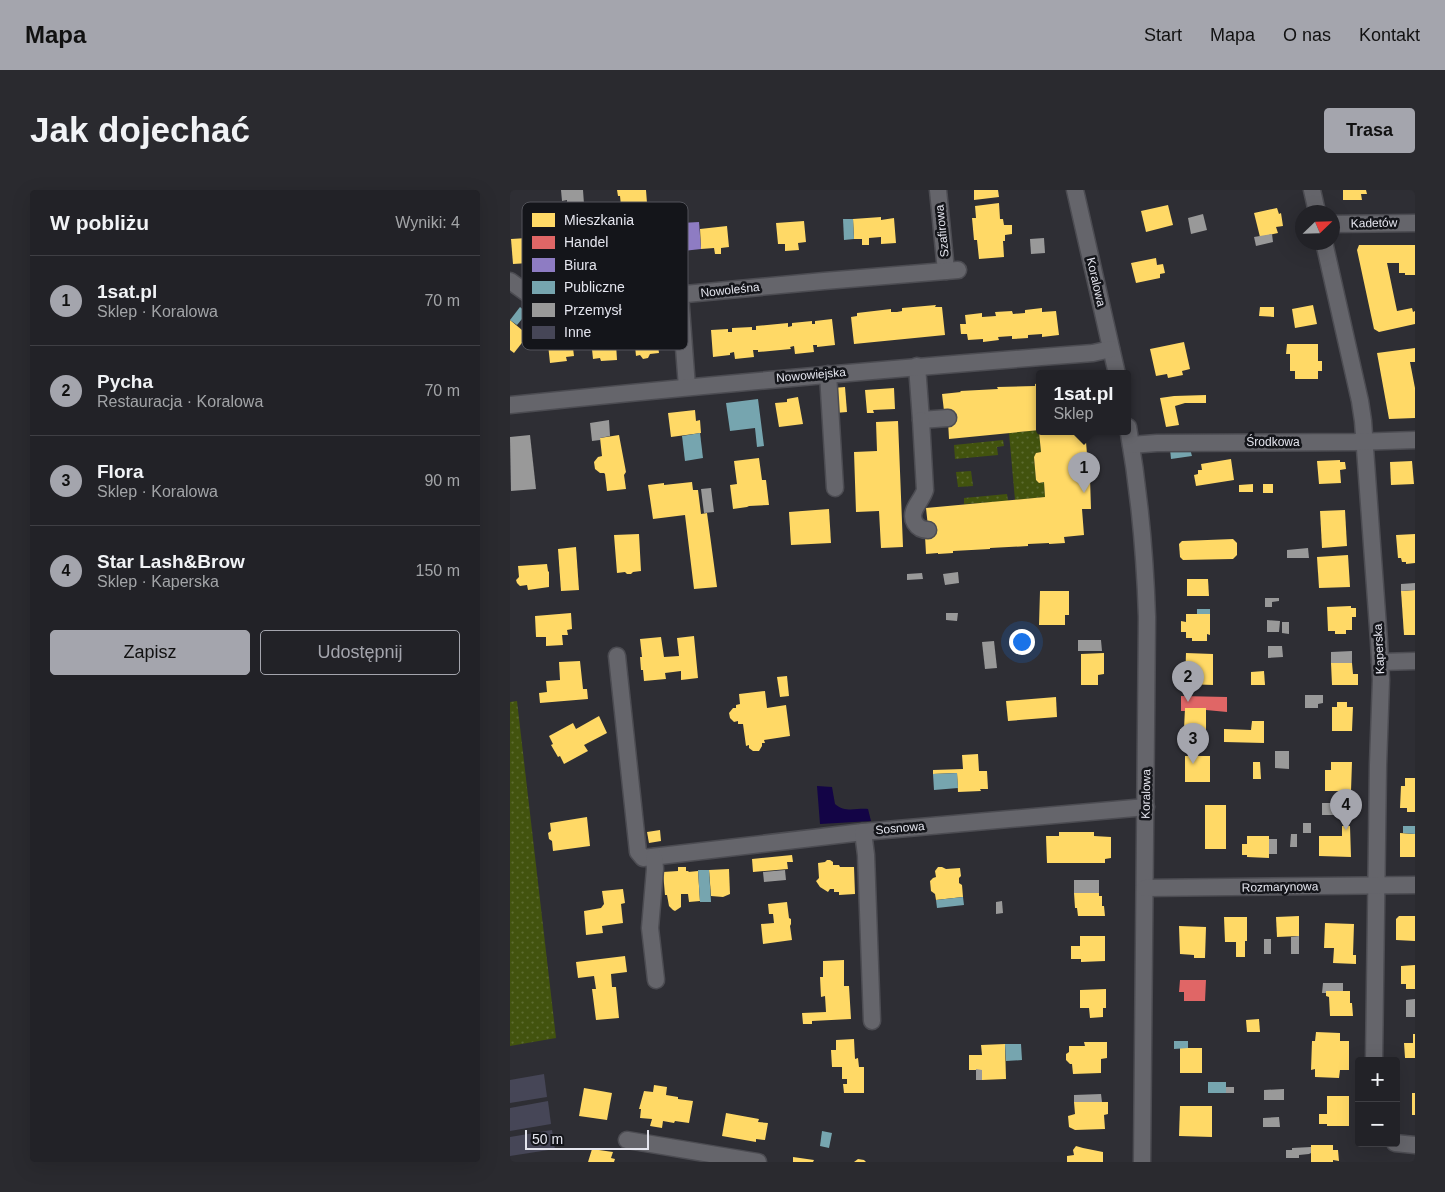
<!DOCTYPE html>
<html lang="pl">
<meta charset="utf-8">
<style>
:root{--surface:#222227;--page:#2a2a2f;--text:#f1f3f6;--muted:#a2a4a7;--line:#3f3f44;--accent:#a4a5ad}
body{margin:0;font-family:Arial,sans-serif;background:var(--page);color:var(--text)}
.controls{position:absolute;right:15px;bottom:15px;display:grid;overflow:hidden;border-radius:5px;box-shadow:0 5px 20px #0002}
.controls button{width:45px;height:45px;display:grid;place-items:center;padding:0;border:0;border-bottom:1px solid var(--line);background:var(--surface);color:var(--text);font:25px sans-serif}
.compass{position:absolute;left:785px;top:15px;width:45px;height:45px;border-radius:50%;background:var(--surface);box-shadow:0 5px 20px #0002;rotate:67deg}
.scale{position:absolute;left:15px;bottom:12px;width:124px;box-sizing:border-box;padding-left:5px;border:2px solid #e4e5ee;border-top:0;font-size:14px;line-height:18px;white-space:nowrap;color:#e4e5ee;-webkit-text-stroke:4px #14151a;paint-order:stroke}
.you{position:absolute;left:511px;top:451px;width:18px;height:18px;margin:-12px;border:4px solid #fff;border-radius:50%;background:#1a73e8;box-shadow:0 0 0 8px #1a73e833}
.badge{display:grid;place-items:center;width:32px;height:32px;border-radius:50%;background:var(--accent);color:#111;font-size:16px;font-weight:700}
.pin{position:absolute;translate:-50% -41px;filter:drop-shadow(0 1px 2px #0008)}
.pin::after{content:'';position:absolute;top:26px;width:18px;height:15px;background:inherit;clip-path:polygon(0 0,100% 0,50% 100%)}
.popup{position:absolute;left:526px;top:180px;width:95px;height:65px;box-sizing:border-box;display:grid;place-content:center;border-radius:5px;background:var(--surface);filter:drop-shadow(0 1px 4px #0005);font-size:16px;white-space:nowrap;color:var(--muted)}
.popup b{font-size:19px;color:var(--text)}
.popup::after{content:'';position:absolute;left:50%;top:100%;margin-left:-10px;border:10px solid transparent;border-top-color:var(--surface)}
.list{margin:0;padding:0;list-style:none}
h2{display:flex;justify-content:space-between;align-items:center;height:65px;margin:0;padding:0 20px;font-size:21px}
h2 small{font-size:16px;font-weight:400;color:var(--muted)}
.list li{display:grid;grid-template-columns:32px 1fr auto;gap:15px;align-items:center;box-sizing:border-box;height:90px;padding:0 20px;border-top:1px solid var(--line)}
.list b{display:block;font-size:19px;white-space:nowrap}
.list p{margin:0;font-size:16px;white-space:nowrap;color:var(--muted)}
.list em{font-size:16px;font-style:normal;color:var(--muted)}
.actions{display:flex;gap:10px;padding:15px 20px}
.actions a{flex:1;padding:11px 0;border:1px solid var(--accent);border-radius:5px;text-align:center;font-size:18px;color:var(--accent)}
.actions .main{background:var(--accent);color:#111}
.map{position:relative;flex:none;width:905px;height:972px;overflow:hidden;border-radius:5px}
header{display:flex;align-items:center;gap:30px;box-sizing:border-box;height:70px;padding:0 25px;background:var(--accent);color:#111}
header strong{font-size:24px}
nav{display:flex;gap:28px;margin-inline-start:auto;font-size:18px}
.intro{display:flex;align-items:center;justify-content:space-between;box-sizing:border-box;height:120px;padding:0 30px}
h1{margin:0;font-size:35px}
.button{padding:12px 22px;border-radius:5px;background:var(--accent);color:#111;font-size:18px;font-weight:700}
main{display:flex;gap:30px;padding:0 30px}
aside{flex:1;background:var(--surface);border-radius:5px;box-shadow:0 5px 20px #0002}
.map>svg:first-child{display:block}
.grass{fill:url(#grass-dots)}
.water{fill:#130446}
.homes{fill:#ffd966}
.shops{fill:#e06666}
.offices{fill:#8e7cc3}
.public{fill:#76a5af}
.industry{fill:#999}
.building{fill:#464657}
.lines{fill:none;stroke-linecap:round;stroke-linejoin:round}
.minor-casing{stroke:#4c4c52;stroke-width:19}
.minor{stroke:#65656b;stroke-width:16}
.labels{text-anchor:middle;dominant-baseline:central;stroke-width:5;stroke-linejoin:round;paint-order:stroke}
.street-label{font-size:12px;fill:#e4e5ee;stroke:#14151a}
.key{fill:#14151a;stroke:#52535a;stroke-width:1}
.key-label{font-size:14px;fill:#e4e5ee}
</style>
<header>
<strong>Mapa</strong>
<nav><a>Start</a><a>Mapa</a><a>O nas</a><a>Kontakt</a></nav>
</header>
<div class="intro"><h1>Jak dojechać</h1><a class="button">Trasa</a></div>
<main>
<aside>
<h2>W pobliżu<small>Wyniki: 4</small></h2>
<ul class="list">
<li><span class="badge">1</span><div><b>1sat.pl</b><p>Sklep · Koralowa</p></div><em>70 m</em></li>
<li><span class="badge">2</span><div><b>Pycha</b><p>Restauracja · Koralowa</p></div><em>70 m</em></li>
<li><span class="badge">3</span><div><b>Flora</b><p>Sklep · Koralowa</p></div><em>90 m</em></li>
<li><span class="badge">4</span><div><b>Star Lash&amp;Brow</b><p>Sklep · Kaperska</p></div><em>150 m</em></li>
</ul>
<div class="actions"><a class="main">Zapisz</a><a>Udostępnij</a></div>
</aside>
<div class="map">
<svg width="905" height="972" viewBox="0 0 905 972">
<defs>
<pattern id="grass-dots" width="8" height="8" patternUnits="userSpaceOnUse" patternTransform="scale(1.25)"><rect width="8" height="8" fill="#42530e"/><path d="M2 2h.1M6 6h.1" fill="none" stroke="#5d6c31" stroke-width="1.8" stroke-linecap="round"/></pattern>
</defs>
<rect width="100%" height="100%" fill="#2e2e34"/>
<g class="grass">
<path d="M529,240L531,262L526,263L524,267L526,290L529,293L534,292L535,307L505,310L499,243Z"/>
<path d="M493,250L494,256L487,257L488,265L445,269L444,255Z"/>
<path d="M461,281L463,296L448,297L446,282Z"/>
<path d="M497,304L498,311L454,314V308Z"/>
<path d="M7,511L46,848L0,856V512Z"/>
</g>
<path class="water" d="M307,596L322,597L325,614C335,623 346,618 358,619L361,631L310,634Z"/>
<g class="homes">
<path d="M107,0H136L137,13L111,16L110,6H108Z"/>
<path d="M464,0H488L489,7L464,10Z"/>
<path d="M833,0H856L857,4H851L852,10H833Z"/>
<path d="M489,13L490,29H493L494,35H502V44L495,45V51H493L494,67L469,69L467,50H464L462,28H466L465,16Z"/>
<path d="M658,15L663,35L636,42L631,21Z"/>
<path d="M767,18L769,24L771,23L773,36L766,37L768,43L750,47L744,23Z"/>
<path d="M371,27V30L384,28L386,53L371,54V47L359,48V55H352V49H344L343,29Z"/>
<path d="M294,31L296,52L288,53L289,60L275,61V54H268L266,33Z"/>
<path d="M217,36L219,57L211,58V64H205L204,58L191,59L190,39Z"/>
<path d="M139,41L142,69L114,71L112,43Z"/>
<path d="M65,45L66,70L3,74L1,49Z"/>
<path d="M849,55H905V85H895V83H889V73H877L887,121L902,118L903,122L905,121V134L869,142L864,139L847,60Z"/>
<path d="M646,68L647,75L653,74L655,83L650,84V88L626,93L621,73Z"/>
<path d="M426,115L425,117H432L435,145L344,154L341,127L347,126V123L381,119V122H387L392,121V118Z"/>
<path d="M803,115L807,134L785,138L782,119Z"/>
<path d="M750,117H764V127L749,126Z"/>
<path d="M532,118V122L546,121L549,145L532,147V144L518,145V148L502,149V146L488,147L489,150L473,152V149L458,150L457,144H451L450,134H456L455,125L472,123V127L486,126L485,122L502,121L503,124L515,123V120Z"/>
<path d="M322,129L325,155L307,157V155H303L304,162L285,164L284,156L280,157L281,159L248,162V160H243L244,167L225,169L224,162L220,163V165L203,167L201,140L218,139V142H222V138L242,137V140H246V136L278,133V137L282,136V133L302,131V134H305V131Z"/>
<path d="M0,130L18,145L4,163L0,160Z"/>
<path d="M146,133V140L152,139L153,148L147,149L149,163L140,164L138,168L133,169L130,165L126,166L123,136Z"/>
<path d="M88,134H96V139L105,138L107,170L91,171L90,168L83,169L80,140H89Z"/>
<path d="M61,142L64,166L56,167L57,171L40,173L37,145Z"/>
<path d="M674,152L680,179L672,181L673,185L658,188L657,184L646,186L640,159Z"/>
<path d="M777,154H808V171H812V181H808V189H785V181H780V164H776Z"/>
<path d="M905,158V172H900L905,198V228L879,229L867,163Z"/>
<path d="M530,193V240L439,249L438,231L434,221L432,204L451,202L450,201L488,199L487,197L525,196V194Z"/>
<path d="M335,197L337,222L325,223L323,198Z"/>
<path d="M384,198L385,219L363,220L364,223H357L355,200Z"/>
<path d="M696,205V213H675L665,216L669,235L656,237L650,208L664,206Z"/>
<path d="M288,207L293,234L269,237L265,213L277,212V209Z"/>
<path d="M185,220L186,231L190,230L191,243L161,247L158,223Z"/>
<path d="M388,231L393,357L371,358L369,321L346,322L344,262L367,261L366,232Z"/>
<path d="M529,242H576L577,252H576L579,288H580L581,319H572L574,345L554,347L555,353L539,354V353L518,354V356L480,358V359L443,361V363L428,364V363L416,364L415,346H419L416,318L535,307L534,292L529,293L526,290L524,267L526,263L531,262Z"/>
<path d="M109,245L116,282L114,285L116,299L97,301L95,284L94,283H90L85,279L84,272L88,267L92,266L90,248Z"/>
<path d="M249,268L252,290H256L259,315L239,316L237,317L223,319L220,295L227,294L224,271Z"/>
<path d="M721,269L724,290L686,296L684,285L688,284V280H692L691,274Z"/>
<path d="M830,270V272H835L836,279L830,280L831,293L809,294L807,271Z"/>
<path d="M902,271L904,294L881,295L880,272Z"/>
<path d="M182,292L183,300H188L191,324L197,323L207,397L184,399L175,325L143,329L138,295L154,293V295Z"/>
<path d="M743,294V302H729V295Z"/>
<rect x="753" y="294" width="10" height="9"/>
<path d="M319,319L321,353L281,355L279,322Z"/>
<path d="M835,320L837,356L812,358L810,321Z"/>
<path d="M129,344L131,381L123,382L121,384H117L115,382L107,383L104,345Z"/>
<path d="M905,344V373L896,374V372H892L891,368H888L886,345Z"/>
<path d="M723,349L727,353V365L723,369L673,370L670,367L669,354L672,351Z"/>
<path d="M66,357L69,400L51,401L48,359Z"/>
<path d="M838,365L840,397L809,398L807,367Z"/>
<path d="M37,374L38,381L39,382V397L18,400L17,395L10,396L7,393L6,390L9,387L8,376Z"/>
<path d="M677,389H698L699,406H677Z"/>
<path d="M905,400V445H894L891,401Z"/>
<path d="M530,401H559V425H555V435H529Z"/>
<path d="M841,416V418H846V427H842V440H836V444H825V441H818L817,417Z"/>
<path d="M61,423L62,439L57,440L58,445H52L53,455L36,456V447H26L25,426Z"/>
<path d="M676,424H700V445L697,444V451H682V448H676V442H671V431L676,432Z"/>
<path d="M184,446L188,488L171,490V481L155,483L156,489L134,491L133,480H131L130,467H132L130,449L151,447L154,467L169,466L167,448Z"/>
<path d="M594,463V484L588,485V495H571V464Z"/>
<path d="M676,463L703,464V495L675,494Z"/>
<path d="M70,471L73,499H77L78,509L30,513L29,503L37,502L36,491L50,490L49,472Z"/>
<path d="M821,473H842L843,484H848V495H822Z"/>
<path d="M754,481L755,495H741V482Z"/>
<path d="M277,486L279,506L270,507L267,487Z"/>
<path d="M255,501L257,518L276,515L280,546L254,550L255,553H252V556L249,561H243L239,558V555L236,556L233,534H228V531L224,532L220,528L219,523L223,518H226V515L230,514L229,504Z"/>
<path d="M546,507L547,527L498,531L496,511Z"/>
<path d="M827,512H837V517H843L842,541H822V517H827Z"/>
<path d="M675,518H696V549L670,548V539H674Z"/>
<path d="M89,526L97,543L74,555L78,561L54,574L50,566L48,567L41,555L43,554L39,546L63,533L66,539Z"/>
<path d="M742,531H754V553L714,552V539L741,540Z"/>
<path d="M468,564L469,581H477L478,599H470L471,601L448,602L447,583L423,584V580L453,579L452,565Z"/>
<rect x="675" y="566" width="25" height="26"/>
<path d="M743,572H750L751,589H743Z"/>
<path d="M821,572H842L841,601H815V580H821Z"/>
<path d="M895,588H905V622H897V618H890L891,596H895Z"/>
<rect x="695" y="615" width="21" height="44"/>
<path d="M77,627L80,656L43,661L42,651L39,649L38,643L41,641L40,633Z"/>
<path d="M832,636H840L841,667L809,666V646H832Z"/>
<path d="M150,640L151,651L139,653L137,642Z"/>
<path d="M549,642H584V646L601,647V668L595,669V673H537L536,646H549Z"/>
<path d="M890,643L905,644V667H890Z"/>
<path d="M737,646H759V668L737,667V665H732V654H737Z"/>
<path d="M282,665L283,672H277L278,679L243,682L242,669Z"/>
<path d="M317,670H320L323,672V675H329L330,677H344L345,704L329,705V702H324V699H320L318,702L310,697L306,691L309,688L308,673L315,672Z"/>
<path d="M168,677H176V681H179L178,682L188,681L190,711L179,712L178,704H171V717L165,721L163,720L159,716L157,705H155L153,682L168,681Z"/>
<path d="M428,677H432L436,679L450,678L451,686L449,688V693L452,695L453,707L426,710L425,704L421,701L420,691L423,688L426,687L425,681Z"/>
<path d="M219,679L220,704L213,707L201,706L199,680Z"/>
<path d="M113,699L115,713L111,714L113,733L92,736L93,743L76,745L74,721L91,718L94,714L92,701Z"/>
<path d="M564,703H589V706H592V716H594L595,726H568L567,718H565Z"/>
<path d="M277,712L279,728L281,729V734L280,736L282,750L253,754L251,734L264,733L263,724H259L258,714Z"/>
<path d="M789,726V746L767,747L766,727Z"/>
<path d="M889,726H905V751L886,750V729Z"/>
<path d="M714,727H737V751H735V767H726V752H715Z"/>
<path d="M815,733L844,734L843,765H846V774L823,773L824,758H814Z"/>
<path d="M669,736L696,737L695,768H684V765L670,764Z"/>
<path d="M570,746H595V771L571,772V769H561V756H570Z"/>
<path d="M115,766L117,782L101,784L102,797H106L109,828L86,830L82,799H86L84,786L68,788L66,772Z"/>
<path d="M334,770V796H339L341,829L302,831V834H293L292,823L316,822L315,806L311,807L310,787H313V771Z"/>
<path d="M905,775V799H896V794H891V776Z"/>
<path d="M596,799V818H593V827L580,828L579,818H570V800Z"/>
<path d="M816,801H840V813H842L843,826H820L819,807L816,806Z"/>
<path d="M749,829L750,842H737L736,830Z"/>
<path d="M806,842L830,843V851H839V880H830L829,888L805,887V879L801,880L802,851H805Z"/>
<path d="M903,844H905V868H895L894,853H903Z"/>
<path d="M344,849L345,869L348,868L349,877H354V903H334L333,894H337V889H332V877H322L321,860H326V850Z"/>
<path d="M574,852H597V868L591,869V883L563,884L562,874H560L556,870V864L559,862V856H575Z"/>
<path d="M495,854L496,889L472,890V880H459V865H472L471,855Z"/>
<rect x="670" y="858" width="22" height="25"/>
<path d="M144,895L157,897L156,905L168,907V909L183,911L179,933L165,931L164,933L153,931L152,938L140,936L142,929L130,928L131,919H129L134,901L143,902Z"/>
<path d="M74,898L102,903L97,930L69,926Z"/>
<rect x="902" y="903" width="3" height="22"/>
<path d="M817,906H839V936H817V934H809V924H817Z"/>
<path d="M564,912H598V924L594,925L595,939L565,940L559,937L558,926L565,924Z"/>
<path d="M670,916H702V947L669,946Z"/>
<path d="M216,923L249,929L248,932L258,933L255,950L246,949V952L212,946Z"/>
<path d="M801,955H823V960H828L829,971L823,970V972H801Z"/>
<path d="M566,956L573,958L593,962V972H557V966L564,965L563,960Z"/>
<path d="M82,959L103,962L101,968L105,969L104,972H78Z"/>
<path d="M283,967L304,970L303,972H283Z"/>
<path d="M348,969L354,970L356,972H344Z"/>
</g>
<g class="shops">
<path d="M671,506L717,507V522L696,520V518H675V521H671Z"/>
<path d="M670,790H696L695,811H674V802H669Z"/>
</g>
<path class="offices" d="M189,32L191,59L173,61L171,33Z"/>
<g class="public">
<path d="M333,29H343L344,49L334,50Z"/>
<path d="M10,117L17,123L7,135L0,130Z"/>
<path d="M45,128L47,144L37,145L35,129Z"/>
<path d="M248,209L254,256L247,257L245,238L220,241L216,213Z"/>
<path d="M190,243L193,268L175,271L172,246Z"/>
<path d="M660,259H680L682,266L661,269Z"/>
<rect x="687" y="419" width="13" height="5"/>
<path d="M447,583L448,598L424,600L423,584Z"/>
<path d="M893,636H905V644L893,643Z"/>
<path d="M188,680H199L201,712H190Z"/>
<path d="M453,707L454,715L427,718L426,710Z"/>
<path d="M664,851H678V858L664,859Z"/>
<path d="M495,854H511L512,870L496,871Z"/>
<rect x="698" y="892" width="18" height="11"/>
<path d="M312,941L322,943L319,958L310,956Z"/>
</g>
<g class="industry">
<path d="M51,0H73L74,14L57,15V10L52,11Z"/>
<path d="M137,13L138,22L109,25L108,16Z"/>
<path d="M693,24L697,40L681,44L678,28Z"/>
<path d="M762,44L763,52L746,56L744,47Z"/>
<path d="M534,48L535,63L521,64L520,49Z"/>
<path d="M99,57L100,72L90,73L88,58Z"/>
<path d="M99,230L100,246L90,248V250L82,251L80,233Z"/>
<path d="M20,245L26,299L1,301L0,247Z"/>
<path d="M201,298L204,322L194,323L191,299Z"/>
<path d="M798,358L799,368H777V360Z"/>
<path d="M448,382L449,393L435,395L433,384Z"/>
<path d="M412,383L413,389L397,390V384Z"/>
<path d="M905,393V400L891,401V394Z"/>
<path d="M755,408H769V411L762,412V417H755Z"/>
<path d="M436,423H448L447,431L436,430Z"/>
<path d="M757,430L770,431L769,442H757Z"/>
<path d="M772,432H779V444L772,443Z"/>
<path d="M568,450H591L592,461H568Z"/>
<path d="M484,451L487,478L475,479L472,452Z"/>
<path d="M758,456H772L773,467L758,468Z"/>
<path d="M842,461V473H821V462Z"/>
<path d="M795,505H813V513L808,514V518H795Z"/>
<path d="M765,561H779V579L765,578Z"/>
<path d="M821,609L825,610V613H837V625H812V613H821Z"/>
<rect x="793" y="633" width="8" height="10"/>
<path d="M781,644H787V657H780Z"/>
<rect x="759" y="649" width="8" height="15"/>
<path d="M275,680L276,690L254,692L253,682Z"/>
<rect x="564" y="690" width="25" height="13"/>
<path d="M492,711L493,723L486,724V712Z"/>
<path d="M789,746V764H781V747Z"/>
<rect x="754" y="749" width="7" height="15"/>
<path d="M813,793H833V801H816V803H812Z"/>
<path d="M905,809V827H896V810Z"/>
<path d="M466,879L472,880V890H466Z"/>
<rect x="716" y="897" width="8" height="6"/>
<path d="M774,899V910H754V900Z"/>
<path d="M591,904L592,912H564V905Z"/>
<path d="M769,927L770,937H753V928Z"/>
<path d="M801,957V963L799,964L789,965V968H776V960H782V958Z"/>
</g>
<g class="building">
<path d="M34,884L37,907L0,913V890Z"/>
<path d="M38,911L41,934L0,941V918Z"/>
<path d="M42,940L45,959L0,966V947Z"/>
</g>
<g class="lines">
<defs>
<g id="minor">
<path d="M428,0L436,81"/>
<path d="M565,0L607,184"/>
<path d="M802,0L807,22"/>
<path d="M79,32L87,113"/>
<path d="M822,34L905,33"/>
<path d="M814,52L850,211L853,231L869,451L871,490L868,575L864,871"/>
<path d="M0,91L32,114L48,116L314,91L448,80"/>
<path d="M170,105L177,197"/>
<path d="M407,176L411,230L438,228"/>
<path d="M318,184L325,298"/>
<path d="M0,215C194,195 388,178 583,163L601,159"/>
<path d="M411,230L415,300C412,311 398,321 405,333C408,338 412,340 418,340"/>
<path d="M618,237C629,300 635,363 637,427L632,972"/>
<path d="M621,255L647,253L845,252L905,250"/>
<path d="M107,466L128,662L133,668L353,642L636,617"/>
<path d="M870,472L905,471"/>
<path d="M353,642L356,665L362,831"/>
<path d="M144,667L145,679L140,738L146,790"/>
<path d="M635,698L905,695"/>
<path d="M117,950L248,972"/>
<path d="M885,953L905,955"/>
</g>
</defs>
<use href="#minor" class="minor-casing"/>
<use href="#minor" class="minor"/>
</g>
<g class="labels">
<g class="street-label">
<text transform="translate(864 33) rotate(-1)">Kadetów</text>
<text transform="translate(432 41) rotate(-96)">Szafirowa</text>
<text transform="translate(586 92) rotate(77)">Koralowa</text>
<text transform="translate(220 100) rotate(-6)">Nowoleśna</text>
<text transform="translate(301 185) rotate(-5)">Nowowiejska</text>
<text x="763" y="252">Środkowa</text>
<text transform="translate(869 459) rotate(-93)">Kaperska</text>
<text transform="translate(636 604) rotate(-89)">Koralowa</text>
<text transform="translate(390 638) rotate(-5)">Sosnowa</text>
<text transform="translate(770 697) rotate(-1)">Rozmarynowa</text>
</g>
</g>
<rect x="12" y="12" width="166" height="148" rx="8" class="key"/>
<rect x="22" y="23" width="23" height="14" fill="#ffd966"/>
<rect x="22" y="46" width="23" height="13" fill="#e06666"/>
<rect x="22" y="68" width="23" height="14" fill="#8e7cc3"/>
<rect x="22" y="91" width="23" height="13" fill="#76a5af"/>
<rect x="22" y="113" width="23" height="14" fill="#999"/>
<rect x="22" y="136" width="23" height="13" fill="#464657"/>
<g class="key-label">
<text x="54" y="35">Mieszkania</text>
<text x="54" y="57">Handel</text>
<text x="54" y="80">Biura</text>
<text x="54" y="102">Publiczne</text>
<text x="54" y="125">Przemysł</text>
<text x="54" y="147">Inne</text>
</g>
</svg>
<div class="controls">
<button>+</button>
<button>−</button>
</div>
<svg class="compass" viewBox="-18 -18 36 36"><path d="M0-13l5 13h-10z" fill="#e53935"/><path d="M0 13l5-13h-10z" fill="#a2a4a7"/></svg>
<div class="scale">50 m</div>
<div class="you"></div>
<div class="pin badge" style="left:574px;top:303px">1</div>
<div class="popup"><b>1sat.pl</b>Sklep</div>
<div class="pin badge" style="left:678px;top:512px">2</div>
<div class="pin badge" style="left:683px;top:574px">3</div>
<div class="pin badge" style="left:836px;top:640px">4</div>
</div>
</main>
